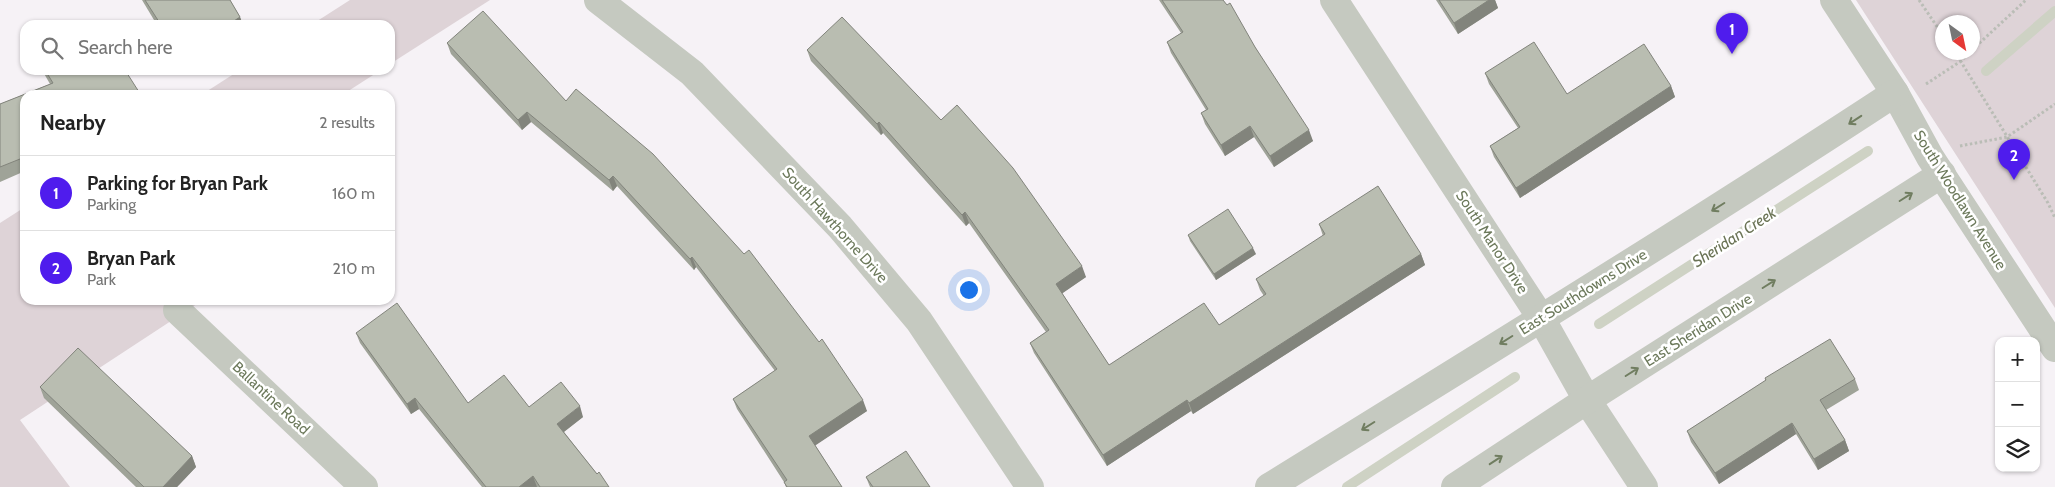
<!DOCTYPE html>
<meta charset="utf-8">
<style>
:root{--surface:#fff;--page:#f6f6f6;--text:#222;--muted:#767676;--line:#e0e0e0;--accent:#4f1ced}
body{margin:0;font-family:Cabin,sans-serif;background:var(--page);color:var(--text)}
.controls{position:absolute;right:15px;bottom:15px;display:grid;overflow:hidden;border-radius:10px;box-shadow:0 1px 4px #0004}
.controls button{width:45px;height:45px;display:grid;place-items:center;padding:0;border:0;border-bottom:1px solid var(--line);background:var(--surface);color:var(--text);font:25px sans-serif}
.compass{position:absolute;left:1935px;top:15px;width:45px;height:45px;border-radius:50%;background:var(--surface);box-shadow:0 1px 4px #0004;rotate:147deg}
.you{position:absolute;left:968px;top:289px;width:18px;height:18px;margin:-12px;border:4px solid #fff;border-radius:50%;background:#1a73e8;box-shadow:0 0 0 8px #1a73e833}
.badge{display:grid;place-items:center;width:32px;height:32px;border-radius:50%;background:var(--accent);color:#fff;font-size:16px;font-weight:700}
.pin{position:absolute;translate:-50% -41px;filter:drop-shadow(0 1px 2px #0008)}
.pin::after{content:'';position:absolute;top:26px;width:18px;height:15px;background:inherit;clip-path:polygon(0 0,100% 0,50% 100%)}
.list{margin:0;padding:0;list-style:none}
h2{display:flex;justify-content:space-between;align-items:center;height:65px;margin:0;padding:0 20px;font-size:21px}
h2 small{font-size:16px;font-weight:400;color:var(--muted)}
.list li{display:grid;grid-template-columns:32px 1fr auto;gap:15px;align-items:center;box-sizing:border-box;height:75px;padding:0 20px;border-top:1px solid var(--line)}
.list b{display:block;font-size:19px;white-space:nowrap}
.list p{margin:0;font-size:16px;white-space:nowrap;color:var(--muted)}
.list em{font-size:16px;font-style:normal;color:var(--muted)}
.icon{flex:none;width:28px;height:28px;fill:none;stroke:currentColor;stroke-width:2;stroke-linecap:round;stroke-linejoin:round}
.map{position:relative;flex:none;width:2055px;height:487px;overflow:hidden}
.search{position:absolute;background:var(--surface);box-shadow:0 1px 4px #0004;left:20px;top:20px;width:375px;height:55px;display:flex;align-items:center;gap:12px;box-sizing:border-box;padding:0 18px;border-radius:15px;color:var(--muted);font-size:19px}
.panel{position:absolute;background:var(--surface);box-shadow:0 1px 4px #0004;left:20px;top:90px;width:375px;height:215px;border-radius:15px}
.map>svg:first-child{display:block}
.green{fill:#ded3d7;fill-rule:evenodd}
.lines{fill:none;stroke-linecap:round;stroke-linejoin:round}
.stream{stroke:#ced2c4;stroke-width:10}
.path{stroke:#babdb6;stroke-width:3;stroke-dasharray:2.5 2.5;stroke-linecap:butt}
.street{stroke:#c5c9c0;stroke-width:28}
.wall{fill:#9fa398}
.shaded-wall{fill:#82847c}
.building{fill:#b9bdb1;stroke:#82847c}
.oneway{stroke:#707d60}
.labels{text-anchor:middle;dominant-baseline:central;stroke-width:5;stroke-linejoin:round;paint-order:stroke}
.street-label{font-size:15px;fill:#6c795b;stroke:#fff}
.water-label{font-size:16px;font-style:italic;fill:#6b7456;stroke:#fff}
</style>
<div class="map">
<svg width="2055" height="487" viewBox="0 0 2055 487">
<rect width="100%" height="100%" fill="#f6f2f6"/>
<g class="green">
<path d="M350,0H490L390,64V25H311Z"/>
<path d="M1856,0H2055V308ZM1942,22H1972V52H1942Z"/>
<path d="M240,70H381L342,95H201Z"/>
<path d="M25,207V300H203L20,420L70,487H0V223Z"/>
</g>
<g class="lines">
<g class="stream">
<path d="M1986,71L2055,11"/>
<path d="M1599,324L1868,151"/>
<path d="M1347,487L1515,377"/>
</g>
<g class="path">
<path d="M1919,0L1942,34"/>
<path d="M1972,50L2026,0"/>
<path d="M1955,52L2048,203L2055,218"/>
<path d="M1926,84L1961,61L1970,52"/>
<path d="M1960,146L2007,137L2055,104"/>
</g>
<g class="street">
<path d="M598,0L692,73L840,227L919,321L1030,487"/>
<path d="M1334,0L1541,318L1587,400L1644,487"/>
<path d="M1834,0L1895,93L1930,157L2055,348"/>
<path d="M177,310L364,487"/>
<path d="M1269,487C1479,357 1689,228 1895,93"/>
<path d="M1455,487L1587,400L1942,174"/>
</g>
</g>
<g class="wall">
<path d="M142,0H230L240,17L243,25H157Z"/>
<path d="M1159,0H1223L1255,47L1313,141L1274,167L1254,137L1225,156L1205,124L1201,113L1206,110L1171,53L1167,42L1181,33Z"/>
<path d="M1436,0H1495L1498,8L1458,34Z"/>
<path d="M447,43L566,101L867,411L815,445L842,487H786L784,482L737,409L733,399L775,371L696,267L694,270L617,186L613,191L531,122L522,130L451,54Z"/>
<path d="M807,50L1086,277L1062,293L1109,365L1219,325L1264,296L1260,290L1256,279L1323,236L1319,224L1421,254L1425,265L1193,414L1191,411L1107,466L1034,353L1030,343L1046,332L969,223L966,226L883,133L881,135L811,61Z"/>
<path d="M42,70H125L25,95V171L0,182V104L50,84Z"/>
<path d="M1485,73L1567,94L1671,86L1675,97L1520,198L1494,157L1490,146L1518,128L1489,84Z"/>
<path d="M1188,235L1256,254L1216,280L1190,241Z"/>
<path d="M356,333L468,403L529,407L583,417L564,432L597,474L609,487H482L419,409L411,414L360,343Z"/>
<path d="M1765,378L1855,379L1859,390L1826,410L1845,440L1849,451L1818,470L1796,434L1719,484L1691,442L1687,431L1765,381Z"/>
<path d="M40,387L192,456L196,467L177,487H136L44,398Z"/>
<path d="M866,477L930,487H870Z"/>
</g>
<g class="shaded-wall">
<path d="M1489,0H1495L1498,8L1458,34L1454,23Z"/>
<path d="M240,17L243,25H228Z"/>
<path d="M1671,86L1675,97L1520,198L1516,188Z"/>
<path d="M527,112L531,122L522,130L518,120Z"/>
<path d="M879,122L883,133L881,135L877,124Z"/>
<path d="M1250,126L1254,137L1225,156L1221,145Z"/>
<path d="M1309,130L1313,141L1274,167L1270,156Z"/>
<path d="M613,176L617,186L613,191L609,180Z"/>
<path d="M965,212L969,223L966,226L962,215Z"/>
<path d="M1253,248L1256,254L1216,280L1214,274Z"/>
<path d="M1421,254L1425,265L1193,414L1189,403Z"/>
<path d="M692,257L696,267L694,270L690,259Z"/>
<path d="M1082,266L1086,277L1060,295L1056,284Z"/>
<path d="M415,398L419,409L411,414L407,404Z"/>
<path d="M863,400L867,411L813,447L809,436Z"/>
<path d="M1187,400L1191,411L1107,466L1103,455Z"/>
<path d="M580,406L583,417L561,434L557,424Z"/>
<path d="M1792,423L1796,434L1719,484L1715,473Z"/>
<path d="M1845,440L1849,451L1818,470L1814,459Z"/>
<path d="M192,456L196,467L177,487H163Z"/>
<path d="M533,476L537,487H519Z"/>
</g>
<g class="building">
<path d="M145,0H230L240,17L228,25H161Z"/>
<path d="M1162,0H1223L1227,5L1230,3L1255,47L1309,130L1270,156L1250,126L1221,145L1201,113L1208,109L1167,42L1183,32Z"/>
<path d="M1439,0H1489L1454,23Z"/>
<path d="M483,11L566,101L576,89L653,154L744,254L749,250L819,342L822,339L863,400L809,436L842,487H787L784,482L787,480L733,399L777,369L692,257L690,259L613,176L609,180L527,112L518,120L447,43Z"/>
<path d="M842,17L941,120L957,105L1013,168L1082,266L1056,284L1109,365L1204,303L1219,325L1266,294L1256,279L1325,234L1319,224L1378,186L1421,254L1189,403L1187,400L1103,455L1030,343L1049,330L965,212L962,215L879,122L877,124L807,50Z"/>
<path d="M1534,42L1567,94L1644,44L1671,86L1516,188L1490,146L1520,127L1485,73Z"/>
<path d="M45,70H125L139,92L134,95H25V157L0,167V104L53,83Z"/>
<path d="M1228,209L1253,248L1214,274L1188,235Z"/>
<path d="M397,303L468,403L504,375L529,407L561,382L580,406L557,424L597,474L599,472L609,487H540L533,476L519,487H486L415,398L407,404L356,333Z"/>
<path d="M1830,339L1855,379L1820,400L1845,440L1814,459L1792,423L1715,473L1687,431L1766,380L1765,378Z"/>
<path d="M78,348L192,456L163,487H144L40,387Z"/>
<path d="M906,451L930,487H873L866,477Z"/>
</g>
<defs><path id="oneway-shaft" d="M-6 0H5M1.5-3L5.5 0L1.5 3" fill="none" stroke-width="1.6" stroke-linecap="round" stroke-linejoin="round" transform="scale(1.25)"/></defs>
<g class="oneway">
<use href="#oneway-shaft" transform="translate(1855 120) rotate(147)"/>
<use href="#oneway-shaft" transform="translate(1906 197) rotate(-32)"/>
<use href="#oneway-shaft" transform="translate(1718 207) rotate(148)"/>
<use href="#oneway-shaft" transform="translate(1769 284) rotate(-32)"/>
<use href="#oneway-shaft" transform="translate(1506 340) rotate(148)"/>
<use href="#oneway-shaft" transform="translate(1632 372) rotate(-32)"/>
<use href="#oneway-shaft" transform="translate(1368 426) rotate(148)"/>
<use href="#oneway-shaft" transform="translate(1496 460) rotate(-33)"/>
</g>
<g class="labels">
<g class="street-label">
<text transform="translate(1960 200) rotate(58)">South Woodlawn Avenue</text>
<text transform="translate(835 225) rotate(48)">South Hawthorne Drive</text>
<text transform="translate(1492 242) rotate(57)">South Manor Drive</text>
<text transform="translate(1583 292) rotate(-32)">East Southdowns Drive</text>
<text transform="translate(1698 330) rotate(-32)">East Sheridan Drive</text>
<text transform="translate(271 398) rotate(43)">Ballantine Road</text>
</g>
<g class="water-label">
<text transform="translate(1734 237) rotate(-33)">Sheridan Creek</text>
</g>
</g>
</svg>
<div class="controls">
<button>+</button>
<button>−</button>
<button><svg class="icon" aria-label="layers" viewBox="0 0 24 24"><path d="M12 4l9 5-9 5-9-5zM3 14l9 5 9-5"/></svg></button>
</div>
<svg class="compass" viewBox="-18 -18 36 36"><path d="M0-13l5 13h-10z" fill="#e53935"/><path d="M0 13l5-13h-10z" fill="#767676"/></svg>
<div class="you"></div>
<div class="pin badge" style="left:1732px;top:54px">1</div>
<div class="pin badge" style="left:2014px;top:180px">2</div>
<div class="search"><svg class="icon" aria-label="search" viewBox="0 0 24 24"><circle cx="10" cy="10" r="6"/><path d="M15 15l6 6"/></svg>Search here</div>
<section class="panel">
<h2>Nearby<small>2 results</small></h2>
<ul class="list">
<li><span class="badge">1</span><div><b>Parking for Bryan Park</b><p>Parking</p></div><em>160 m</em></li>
<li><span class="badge">2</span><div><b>Bryan Park</b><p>Park</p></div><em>210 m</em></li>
</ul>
</section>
</div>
